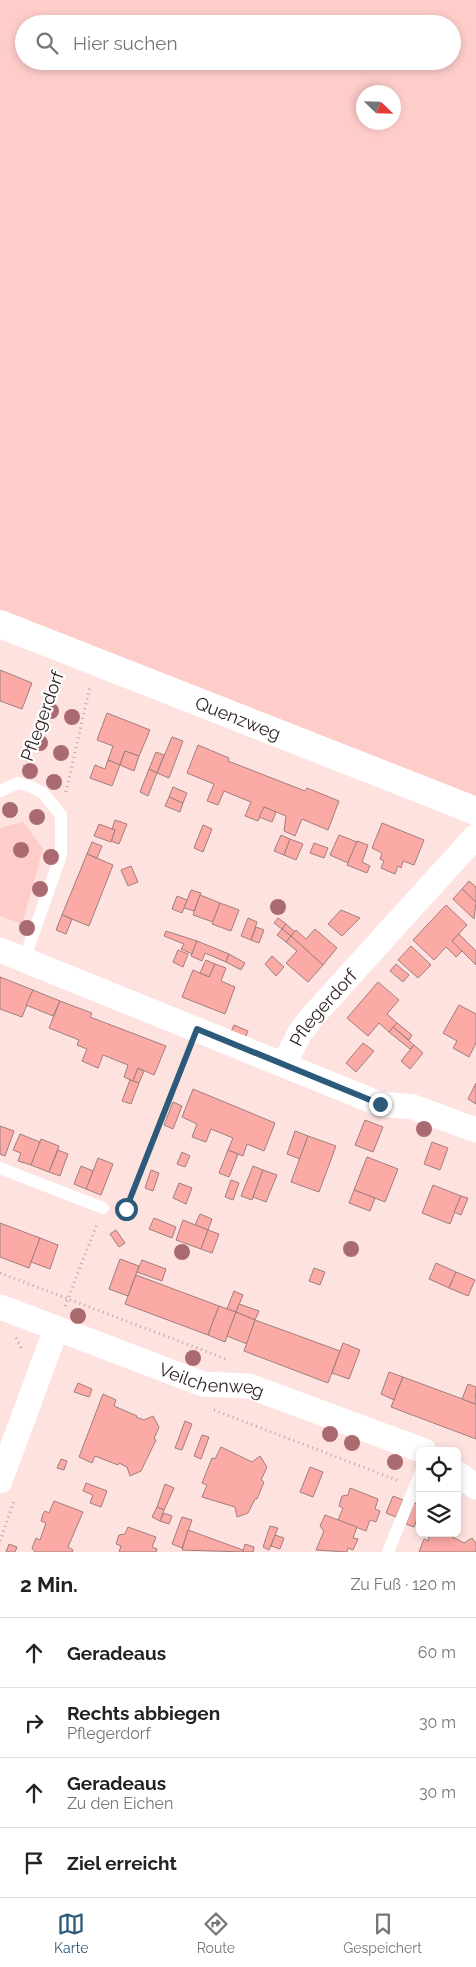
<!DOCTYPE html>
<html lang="de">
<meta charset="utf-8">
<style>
:root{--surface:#fff;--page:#f6f6f6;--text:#222;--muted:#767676;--line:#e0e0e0;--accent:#2c5a7a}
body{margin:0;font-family:Raleway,sans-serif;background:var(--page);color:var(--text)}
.controls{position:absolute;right:15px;bottom:15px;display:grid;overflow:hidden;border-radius:8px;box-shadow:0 2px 8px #0003}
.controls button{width:45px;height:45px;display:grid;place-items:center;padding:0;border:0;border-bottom:1px solid var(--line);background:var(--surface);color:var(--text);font:25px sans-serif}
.compass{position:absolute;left:356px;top:85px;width:45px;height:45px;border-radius:50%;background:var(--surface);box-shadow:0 2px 8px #0003;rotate:113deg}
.stop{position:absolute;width:15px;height:15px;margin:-11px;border:4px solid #2c5a7a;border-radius:50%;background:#fff}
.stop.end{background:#2c5a7a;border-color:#fff;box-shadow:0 1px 5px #0008}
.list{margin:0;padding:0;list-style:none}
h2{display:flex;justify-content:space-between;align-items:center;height:65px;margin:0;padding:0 20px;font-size:21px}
h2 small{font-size:16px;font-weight:400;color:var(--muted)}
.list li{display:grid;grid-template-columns:32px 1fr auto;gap:15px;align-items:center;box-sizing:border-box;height:70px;padding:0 20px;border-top:1px solid var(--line)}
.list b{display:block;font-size:19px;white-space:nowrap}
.list p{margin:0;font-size:16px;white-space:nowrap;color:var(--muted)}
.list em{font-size:16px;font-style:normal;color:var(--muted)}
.icon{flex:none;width:28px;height:28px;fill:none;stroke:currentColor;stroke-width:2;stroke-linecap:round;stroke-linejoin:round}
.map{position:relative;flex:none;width:476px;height:1552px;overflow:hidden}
.search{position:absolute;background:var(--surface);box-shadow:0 2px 8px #0003;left:15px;right:15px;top:15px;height:55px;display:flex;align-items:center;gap:12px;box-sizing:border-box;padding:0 18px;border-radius:28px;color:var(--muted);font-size:19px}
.sheet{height:345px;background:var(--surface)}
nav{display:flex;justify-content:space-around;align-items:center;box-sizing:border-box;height:70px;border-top:1px solid var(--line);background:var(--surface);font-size:14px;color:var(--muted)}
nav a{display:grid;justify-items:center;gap:2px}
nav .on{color:var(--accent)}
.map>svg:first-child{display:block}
.green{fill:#fecdca;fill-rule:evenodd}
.building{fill:#fbaaa6;stroke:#9f7f7d}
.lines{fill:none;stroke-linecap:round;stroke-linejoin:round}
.path{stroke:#bda5a4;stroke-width:3;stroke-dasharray:1 4;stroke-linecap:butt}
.service{stroke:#fff;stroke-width:12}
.minor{stroke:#fff;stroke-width:25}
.tertiary{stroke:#fff;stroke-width:28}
.tree{fill:#a96b70}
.route{stroke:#2c5a7a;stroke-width:6}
.labels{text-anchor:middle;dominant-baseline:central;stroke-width:4.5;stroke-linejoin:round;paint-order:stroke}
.street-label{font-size:18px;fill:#2b1e1d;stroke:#fff}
</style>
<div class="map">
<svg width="476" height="1552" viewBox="0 0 476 1552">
<rect width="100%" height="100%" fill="#fee2e0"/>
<g class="green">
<path d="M0,0H476V799L0,613ZM24,24H452V61H24ZM364,92H394V122H364Z"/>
<path d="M23,822L43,849L22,924L0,916V828Z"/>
</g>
<g class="building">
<path d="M0,670L32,683L22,709L0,701Z"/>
<path d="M107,713L150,730L139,756L125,751L120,765L108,760L113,746L97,740Z"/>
<path d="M172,737L183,741L169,778L157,773Z"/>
<path d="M198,745L229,758L228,761L305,791L307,788L339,801L328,830L302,819L295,836L284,831L286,816L264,807L258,821L245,816L251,802L224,791L218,805L207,801L214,784L187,773Z"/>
<path d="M125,751L139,756L134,771L120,765Z"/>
<path d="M156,752L164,755L157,773L149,769Z"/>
<path d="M108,760L120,765L112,786L90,778L95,765L105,769Z"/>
<path d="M149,769L157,773L148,796L140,792Z"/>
<path d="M173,787L187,793L183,803L169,797Z"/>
<path d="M169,797L183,803L180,812L165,806Z"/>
<path d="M264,807L276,812L272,822L259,817Z"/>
<path d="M115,820L127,824L119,844L111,841L115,830L112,829Z"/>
<path d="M382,823L424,840L414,865L403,861L401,868L398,866L395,874L381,868L384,861L380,859L382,853L372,848Z"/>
<path d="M99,824L115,830L111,842L94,836Z"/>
<path d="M203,825L212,829L203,852L194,848Z"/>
<path d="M281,835L290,839L284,855L274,851Z"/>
<path d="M339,835L357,842L348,863L330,855Z"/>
<path d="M290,839L303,844L296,860L284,855Z"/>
<path d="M357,841L368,845L362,862L370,866L367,873L347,865Z"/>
<path d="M92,842L102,846L97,858L87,854Z"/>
<path d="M314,843L328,848L324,858L310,853Z"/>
<path d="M87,854L113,865L89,926L62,915Z"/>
<path d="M131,866L138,882L128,886L121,870Z"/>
<path d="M469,881L476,887V902L462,889Z"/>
<path d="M462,889L476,902L474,919L453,899Z"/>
<path d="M191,890L201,893L194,911L184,908Z"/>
<path d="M200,895L220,903L213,922L193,915Z"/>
<path d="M177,896L187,900L182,913L172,909Z"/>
<path d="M220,903L239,910L231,931L212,924Z"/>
<path d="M446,905L467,925L452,941L462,951L456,957L446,947L434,960L413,940Z"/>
<path d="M341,910L360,918L342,936L328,924Z"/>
<path d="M62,915L72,919L66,934L56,930Z"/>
<path d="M248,918L257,922L251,940L241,936Z"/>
<path d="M278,918L286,924L282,929L274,923Z"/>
<path d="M286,924L295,932L291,936L282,929Z"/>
<path d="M256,927L264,930L259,943L251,940Z"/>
<path d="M282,929L291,936L286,942L277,935Z"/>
<path d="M315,929L337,948L323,965L291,936L296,930L306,939Z"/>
<path d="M166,931L197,941L192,954L181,949L184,944L164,936Z"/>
<path d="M459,934L476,951V965L452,941Z"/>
<path d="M291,936L323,965L308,982L286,963L297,951L286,942Z"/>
<path d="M197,941L229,954L226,962L205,953L202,961L191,956Z"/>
<path d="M411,946L431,965L418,978L398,960Z"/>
<path d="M178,950L188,954L183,967L173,962Z"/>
<path d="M229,954L245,963L241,970L226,962Z"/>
<path d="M272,956L284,967L276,976L265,964Z"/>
<path d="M206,960L215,964L209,977L200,973Z"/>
<path d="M215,964L226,968L221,981L235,987L225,1014L182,997L193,970L209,977Z"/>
<path d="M396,964L409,975L403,982L390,971Z"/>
<path d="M0,977L33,990L22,1017L0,1009Z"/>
<path d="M378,982L399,1000L387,1014L397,1023L389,1032L379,1023L368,1036L347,1018Z"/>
<path d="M33,990L60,1001L53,1016L26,1005Z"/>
<path d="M60,1001L92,1013L90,1017L166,1046L154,1075L138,1068L133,1081L124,1077L128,1065L103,1055L98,1068L82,1061L87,1049L77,1045L79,1040L49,1028Z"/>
<path d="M459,1005L476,1014V1043L469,1057L453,1048L457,1041L443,1033Z"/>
<path d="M397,1023L412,1035L409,1040L393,1027Z"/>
<path d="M234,1025L248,1031L245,1038L231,1032Z"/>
<path d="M393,1027L414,1045L410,1049L389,1032Z"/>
<path d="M363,1043L374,1051L356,1072L346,1063Z"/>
<path d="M414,1045L423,1053L410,1069L401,1061Z"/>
<path d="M138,1068L144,1071L139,1083L133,1081Z"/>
<path d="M130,1080L139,1083L131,1104L122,1101Z"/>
<path d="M476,1083V1104L468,1099Z"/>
<path d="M193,1089L275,1123L264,1151L247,1144L243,1156L228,1150L233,1138L211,1129L206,1142L192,1137L197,1124L182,1117Z"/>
<path d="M173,1102L182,1106L173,1129L164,1125Z"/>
<path d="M365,1120L383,1127L373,1152L355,1145Z"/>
<path d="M0,1126L14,1131L5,1156L0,1154Z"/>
<path d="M295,1131L308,1136L300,1159L287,1154Z"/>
<path d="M20,1134L40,1142L31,1165L18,1161L21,1153L13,1150Z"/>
<path d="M308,1136L336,1146L319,1192L291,1182Z"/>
<path d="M41,1139L59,1146L49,1172L31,1165Z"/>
<path d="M432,1142L448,1148L440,1170L424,1164Z"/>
<path d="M58,1150L68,1154L60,1176L49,1172Z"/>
<path d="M228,1150L238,1154L229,1177L219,1173Z"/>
<path d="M182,1152L190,1156L185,1167L177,1164Z"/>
<path d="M367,1157L398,1169L385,1202L354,1190Z"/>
<path d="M98,1158L113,1164L101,1195L86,1189Z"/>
<path d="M81,1166L93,1171L86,1189L74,1184Z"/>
<path d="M253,1166L263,1170L252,1200L241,1196Z"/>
<path d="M151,1170L159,1173L153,1191L145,1188Z"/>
<path d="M263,1170L277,1175L266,1202L253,1197Z"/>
<path d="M231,1180L239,1183L233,1200L225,1197Z"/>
<path d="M179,1183L192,1188L186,1204L173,1198Z"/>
<path d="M433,1185L461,1196L450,1224L422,1213Z"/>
<path d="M354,1190L375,1198L370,1211L349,1203Z"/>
<path d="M461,1196L468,1198L461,1215L454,1212Z"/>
<path d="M200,1214L212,1219L208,1230L195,1225Z"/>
<path d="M154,1218L176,1227L172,1238L149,1229Z"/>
<path d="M183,1220L208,1230L201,1249L176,1240Z"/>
<path d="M0,1223L40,1238L29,1268L0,1257Z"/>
<path d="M116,1230L125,1243L119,1247L110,1234Z"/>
<path d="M208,1230L219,1234L212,1253L201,1249Z"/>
<path d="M40,1238L58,1245L50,1269L31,1262Z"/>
<path d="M120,1259L139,1266L128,1296L109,1289Z"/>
<path d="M142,1260L166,1269L162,1281L137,1272Z"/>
<path d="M436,1263L456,1272L449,1288L429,1279Z"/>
<path d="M314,1268L325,1272L320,1285L309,1281Z"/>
<path d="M456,1272L475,1280L468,1296L449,1288Z"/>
<path d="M136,1275L219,1306L208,1335L125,1304Z"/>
<path d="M234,1291L243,1295L236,1312L227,1309Z"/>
<path d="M239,1304L259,1311L255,1320L236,1312Z"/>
<path d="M219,1306L236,1312L225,1342L208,1335Z"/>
<path d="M236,1312L255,1320L247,1344L227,1336Z"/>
<path d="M255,1320L340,1351L328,1383L244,1351Z"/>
<path d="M343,1343L360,1350L349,1379L332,1373Z"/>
<path d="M389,1372L403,1377L394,1400L381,1394Z"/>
<path d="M403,1377L476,1404V1439L391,1407Z"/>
<path d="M78,1383L92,1389L89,1397L74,1392Z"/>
<path d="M468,1384L476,1387L475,1404L462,1399Z"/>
<path d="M103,1394L116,1400L114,1406L137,1416L136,1417L144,1420L153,1416L159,1427L154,1439L156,1440L141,1471L130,1476L127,1467L119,1463L118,1465L95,1456L92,1463L79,1457Z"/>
<path d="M185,1421L192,1424L182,1450L175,1448Z"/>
<path d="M202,1435L209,1437L201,1459L194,1456Z"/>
<path d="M221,1447L252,1462L260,1456L267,1467L261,1480L264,1482L257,1499H255L248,1513L237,1517L235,1507L202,1497L207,1485L202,1483L212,1458L215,1459Z"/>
<path d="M61,1459L67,1461L64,1470L57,1468Z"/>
<path d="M310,1467L323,1472L313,1497L300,1492Z"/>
<path d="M86,1483L107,1491L101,1507L90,1503L93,1495L83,1491Z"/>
<path d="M165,1484L174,1488L164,1510L157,1507Z"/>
<path d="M350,1488L378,1499L375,1509L380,1511L376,1522L370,1520L366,1531L338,1520L343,1508L339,1506L342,1496L348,1495Z"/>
<path d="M393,1496L403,1500L396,1517L386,1513Z"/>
<path d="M54,1501L83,1512L68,1547L73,1550L72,1552H35L32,1548L36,1538L40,1540L46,1523L41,1521L43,1514L45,1511L49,1513Z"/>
<path d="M414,1503L420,1505V1511L414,1527L406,1524Z"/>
<path d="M157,1507L164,1510L160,1521L152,1517Z"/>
<path d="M164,1513L172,1516L169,1524L160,1521Z"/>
<path d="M325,1515L357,1527L353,1538L358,1539L353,1550L348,1548L347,1552L316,1550L324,1531L320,1526Z"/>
<path d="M182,1517L192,1520L182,1548L172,1544Z"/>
<path d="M270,1526L278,1528L269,1550L263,1547Z"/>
<path d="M128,1527L156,1537L152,1547L157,1549L156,1552H119L121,1546L116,1544L119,1535L125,1534Z"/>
<path d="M188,1530L243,1550V1552L182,1550Z"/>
<path d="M430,1533H445L464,1543L472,1538L476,1543V1552H419L424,1539L428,1541Z"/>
<path d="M275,1535L284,1538L280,1549L271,1546Z"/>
<path d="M9,1544L17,1547L15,1552H6Z"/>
<path d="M245,1544L254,1547L253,1552H243Z"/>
</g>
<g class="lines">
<g class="path">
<path d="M24,766L58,674"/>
<path d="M66,792L90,686"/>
<path d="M121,1212L126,1209L188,1051"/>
<path d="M0,1273L226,1359"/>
<path d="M65,1306L97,1224"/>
<path d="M16,1338L22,1350"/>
<path d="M214,1410L399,1481"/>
<path d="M0,1541L14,1501"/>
</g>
<g class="service">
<path d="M0,791L18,783L29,786L43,793L61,815V855L24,960"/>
<path d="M0,1168L103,1208"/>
<path d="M388,1552L420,1474"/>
</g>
<g class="minor">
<path d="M0,950L380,1104L413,1107L476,1130"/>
<path id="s1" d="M284,1064L300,1033L311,1018L476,836"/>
<path id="s2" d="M0,1307L203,1384L249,1386L424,1451"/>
<path d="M457,1473L476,1487"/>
<path d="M0,1481L56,1329"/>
</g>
<path class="tertiary" id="s3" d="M0,624L476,811"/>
</g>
<g class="tree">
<circle cx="51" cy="711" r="8"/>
<circle cx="72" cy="717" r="8"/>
<circle cx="40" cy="743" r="8"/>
<circle cx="61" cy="753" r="8"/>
<circle cx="30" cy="771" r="8"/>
<circle cx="54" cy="782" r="8"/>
<circle cx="10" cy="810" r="8"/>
<circle cx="37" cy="817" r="8"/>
<circle cx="21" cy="850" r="8"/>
<circle cx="51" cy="857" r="8"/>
<circle cx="40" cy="889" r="8"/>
<circle cx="278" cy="907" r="8"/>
<circle cx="27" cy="928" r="8"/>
<circle cx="424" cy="1129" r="8"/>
<circle cx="351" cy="1249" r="8"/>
<circle cx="182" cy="1252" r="8"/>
<circle cx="78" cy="1316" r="8"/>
<circle cx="193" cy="1358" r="8"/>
<circle cx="330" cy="1434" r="8"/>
<circle cx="352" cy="1443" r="8"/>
<circle cx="395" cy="1462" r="8"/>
</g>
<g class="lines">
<path class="route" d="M126,1209L197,1029L380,1104"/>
</g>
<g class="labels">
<g class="street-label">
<text transform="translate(42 716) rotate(-70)">Pflegerdorf</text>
<text stroke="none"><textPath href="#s3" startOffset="256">Quenzweg</textPath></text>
<text stroke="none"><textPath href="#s1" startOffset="69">Pflegerdorf</textPath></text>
<text stroke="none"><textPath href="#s2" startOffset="225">Veilchenweg</textPath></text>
</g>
</g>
</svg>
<div class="controls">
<button><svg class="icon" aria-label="locate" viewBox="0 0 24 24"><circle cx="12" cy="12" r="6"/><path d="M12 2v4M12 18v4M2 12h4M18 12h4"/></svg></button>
<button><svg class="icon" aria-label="layers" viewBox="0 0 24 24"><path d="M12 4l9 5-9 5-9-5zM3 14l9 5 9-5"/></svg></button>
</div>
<svg class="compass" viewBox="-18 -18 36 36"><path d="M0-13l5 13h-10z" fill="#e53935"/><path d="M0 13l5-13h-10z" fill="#767676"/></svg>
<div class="stop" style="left:126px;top:1209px"></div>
<div class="stop end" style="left:380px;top:1104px"></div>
<div class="search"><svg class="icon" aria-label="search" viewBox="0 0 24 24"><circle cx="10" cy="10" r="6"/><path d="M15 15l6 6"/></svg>Hier suchen</div>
</div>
<section class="sheet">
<h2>2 Min.<small>Zu Fuß · 120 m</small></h2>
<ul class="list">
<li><svg class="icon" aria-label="ahead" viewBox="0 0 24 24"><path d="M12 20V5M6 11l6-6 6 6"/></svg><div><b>Geradeaus</b></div><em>60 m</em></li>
<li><svg class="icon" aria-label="right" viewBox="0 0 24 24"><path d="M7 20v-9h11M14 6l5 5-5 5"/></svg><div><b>Rechts abbiegen</b><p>Pflegerdorf</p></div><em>30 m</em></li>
<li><svg class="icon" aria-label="ahead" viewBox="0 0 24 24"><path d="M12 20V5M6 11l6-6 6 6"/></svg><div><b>Geradeaus</b><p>Zu den Eichen</p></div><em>30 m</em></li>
<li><svg class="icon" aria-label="arrive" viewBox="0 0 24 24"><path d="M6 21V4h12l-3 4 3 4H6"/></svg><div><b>Ziel erreicht</b></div></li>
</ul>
</section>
<nav>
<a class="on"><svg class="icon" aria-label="map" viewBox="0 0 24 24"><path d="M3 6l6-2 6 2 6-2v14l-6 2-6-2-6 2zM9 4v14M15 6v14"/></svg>Karte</a>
<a><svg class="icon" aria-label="directions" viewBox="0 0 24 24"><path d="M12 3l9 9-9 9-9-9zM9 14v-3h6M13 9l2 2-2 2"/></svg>Route</a>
<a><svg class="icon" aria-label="saved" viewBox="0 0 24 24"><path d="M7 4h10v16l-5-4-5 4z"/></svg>Gespeichert</a>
</nav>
